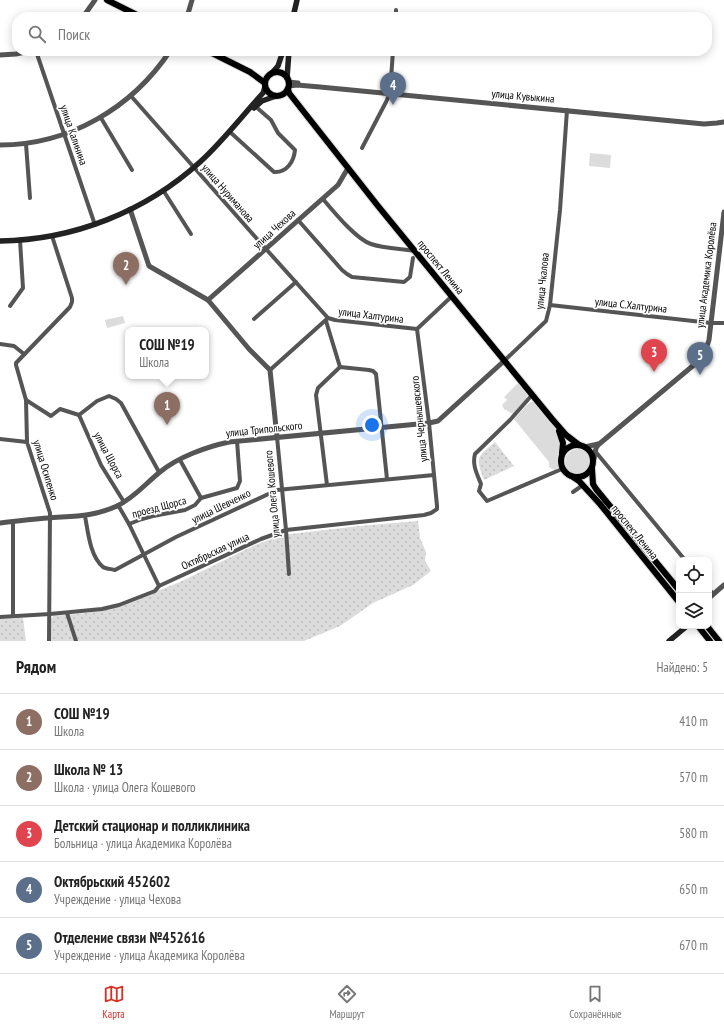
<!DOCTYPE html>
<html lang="ru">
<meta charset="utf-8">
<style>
:root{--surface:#fff;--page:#f6f6f6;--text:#222;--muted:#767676;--line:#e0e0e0;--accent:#d93025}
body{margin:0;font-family:"PT Sans Narrow",sans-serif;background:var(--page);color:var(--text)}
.controls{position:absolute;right:12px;bottom:12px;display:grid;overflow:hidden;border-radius:8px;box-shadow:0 2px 10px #0003}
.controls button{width:36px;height:36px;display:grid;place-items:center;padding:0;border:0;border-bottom:1px solid var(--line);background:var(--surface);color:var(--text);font:20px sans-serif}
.you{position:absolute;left:372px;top:425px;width:14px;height:14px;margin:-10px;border:3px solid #fff;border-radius:50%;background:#1a73e8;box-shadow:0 0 0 6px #1a73e833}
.badge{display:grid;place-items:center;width:26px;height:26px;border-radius:50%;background:var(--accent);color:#fff;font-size:13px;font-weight:700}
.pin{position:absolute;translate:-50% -33px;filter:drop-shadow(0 1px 2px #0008)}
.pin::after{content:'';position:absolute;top:21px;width:14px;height:12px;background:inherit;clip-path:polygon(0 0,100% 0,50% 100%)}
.popup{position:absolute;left:125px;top:327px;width:84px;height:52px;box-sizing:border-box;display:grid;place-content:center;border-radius:8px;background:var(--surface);filter:drop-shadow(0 1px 3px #0005);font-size:13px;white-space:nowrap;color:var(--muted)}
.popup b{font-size:15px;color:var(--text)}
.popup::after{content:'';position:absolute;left:50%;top:100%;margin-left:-8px;border:8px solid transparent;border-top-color:var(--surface)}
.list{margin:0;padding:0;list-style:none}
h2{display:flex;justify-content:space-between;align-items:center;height:52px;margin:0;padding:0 16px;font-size:17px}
h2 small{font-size:13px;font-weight:400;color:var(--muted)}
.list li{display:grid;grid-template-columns:26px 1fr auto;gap:12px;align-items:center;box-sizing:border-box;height:56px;padding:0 16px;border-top:1px solid var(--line)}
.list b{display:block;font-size:15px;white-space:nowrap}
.list p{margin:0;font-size:13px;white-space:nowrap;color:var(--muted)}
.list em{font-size:13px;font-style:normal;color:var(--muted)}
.icon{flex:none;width:22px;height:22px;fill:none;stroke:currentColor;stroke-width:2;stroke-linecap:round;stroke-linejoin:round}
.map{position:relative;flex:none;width:724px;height:641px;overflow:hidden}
.search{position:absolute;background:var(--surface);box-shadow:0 2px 10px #0003;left:12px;right:12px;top:12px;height:44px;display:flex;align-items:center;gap:10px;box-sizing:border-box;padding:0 14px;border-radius:16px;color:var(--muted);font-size:15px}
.sheet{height:332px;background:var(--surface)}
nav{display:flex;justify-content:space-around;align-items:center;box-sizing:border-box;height:56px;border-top:1px solid var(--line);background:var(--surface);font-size:11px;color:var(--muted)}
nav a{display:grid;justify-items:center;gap:2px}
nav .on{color:var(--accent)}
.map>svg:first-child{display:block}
.grass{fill:#dcdcdc}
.park{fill:url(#park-dots)}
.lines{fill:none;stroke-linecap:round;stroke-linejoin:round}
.primary-casing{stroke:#dbdbdb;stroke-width:8}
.minor{stroke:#555;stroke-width:4}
.tertiary{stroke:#555;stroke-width:5}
.secondary{stroke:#222;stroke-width:5.5}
.primary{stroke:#000;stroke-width:6}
.labels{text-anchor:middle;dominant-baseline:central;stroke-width:3.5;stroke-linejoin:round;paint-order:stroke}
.street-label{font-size:11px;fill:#000;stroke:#fff}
</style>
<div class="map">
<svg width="724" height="641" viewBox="0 0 724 641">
<defs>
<pattern id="park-dots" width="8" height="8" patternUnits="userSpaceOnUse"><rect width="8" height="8" fill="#dcdcdc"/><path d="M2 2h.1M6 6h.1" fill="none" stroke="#bbb" stroke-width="1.8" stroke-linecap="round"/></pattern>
</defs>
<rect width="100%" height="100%" fill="#fff"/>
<g class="grass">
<path d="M590,153L611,155L610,168L589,166Z"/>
<path d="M123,316L125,323L107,328L105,320Z"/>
<path d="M519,382L528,394L526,400L513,414L504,409L502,405L507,400L504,397Z"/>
<path d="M533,401L558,432L561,450L557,457L559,467L554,470L549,467V462L514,419L529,403Z"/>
<circle cx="578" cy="462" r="13"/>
</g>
<g class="park">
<path d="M495,442L514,466L484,480C475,457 477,457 495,442Z"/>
<path d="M418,521L420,538L426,552L425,561L431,571L413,585L373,603L340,626L304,641H50L51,620L53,616L87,613L120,606L180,582L255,545L282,535L359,526Z"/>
<path d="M23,618L26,641H0V619Z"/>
</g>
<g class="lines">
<defs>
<g id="primary">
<path d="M107,0L141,17"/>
<path d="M208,51L250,72L265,83"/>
<circle cx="277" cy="84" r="12"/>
<path d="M288,89L289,93L378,206L552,419L566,435L579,445"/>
<path d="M559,431L563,443L562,453"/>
<circle cx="577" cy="461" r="16"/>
<path d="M592,469L593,484L596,489L679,590"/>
<path d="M573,477L579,481L600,504L679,602"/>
<path d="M698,626L710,641"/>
<path d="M707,626L719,641"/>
</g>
</defs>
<use href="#primary" class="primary-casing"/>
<g class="minor">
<path d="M396,17V10"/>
<path d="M36,51L95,225"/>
<path d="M131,96L266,249L328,318L335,320L417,329"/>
<path d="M101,118L132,170"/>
<path d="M230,132L274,172C287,173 294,161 295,150L278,133L271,120L255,106"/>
<path d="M26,144L30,198"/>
<path d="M362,148L386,102L390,93L393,51"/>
<path d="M163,190L191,234"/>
<path d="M323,199C334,212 356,239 371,244C382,248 402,249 415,251"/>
<path d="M298,220L342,270L347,274L352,277L404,282L410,277L413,258"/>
<path d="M550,305L711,323H724"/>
<path d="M10,306L23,288L20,240"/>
<path d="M254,319L296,282"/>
<path d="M326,321L340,367"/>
<path d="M417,329L450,298"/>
<path d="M0,344L14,346L24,354"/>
<path d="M504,361L546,321L550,305L560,210L567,110"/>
<path d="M270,370L328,318"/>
<path d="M532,395L510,420L475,454C472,465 477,474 481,484L479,491L487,501L562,469"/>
<path d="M26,400L51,416L60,409L79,415"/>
<path d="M79,415L97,401L109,396L116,399L121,403L159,472"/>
<path d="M79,415L101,465L124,502"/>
<path d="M277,437L286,530L289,574"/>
<path d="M0,439L27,442"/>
<path d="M595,451L685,560"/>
<path d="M180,460L201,498"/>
<path d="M327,485L316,395L318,388L340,367L369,370L373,371L376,374L387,479"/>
<path d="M573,492L583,485"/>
<path d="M118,505L129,524L159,586"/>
<path d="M85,516C88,532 90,556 103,567C106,569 112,569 115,570L176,537L277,490L434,475"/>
<path d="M129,524L142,519L153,516L185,510L195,505L201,498L237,488L240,481L237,441"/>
<path d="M709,589L713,594"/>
<path d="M67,613L76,641"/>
<path d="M13,616V522"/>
<path d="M0,617L50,614L102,609L119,605L155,591L159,586L261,539L286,530L424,515L431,513L437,509V506L429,423L417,329"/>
<path d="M49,641L50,513L27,442L26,400L16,365V363L70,307L72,302V298L52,236"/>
</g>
<g class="tertiary">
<path d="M83,17L95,0"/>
<path d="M187,17L192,0"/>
<path d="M0,55L16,54L30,51"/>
<path d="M288,82L298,83"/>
<path d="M289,86L297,85L320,87L704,124L717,123L724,122"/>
<path d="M0,145C69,145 132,108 170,51"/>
<path d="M130,209L149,266L208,300L249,349L270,370L277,437"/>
<path d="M208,300L338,185L348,168"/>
<path d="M585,447L598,444"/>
<path d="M594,459L596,448L598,445L695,364L706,349L709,340L724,212"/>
<path d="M0,523C16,521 32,519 48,518C73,516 93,517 117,506C134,498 145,484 160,472C178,457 206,447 229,442L429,423L438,421L504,361"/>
<path d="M709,598L724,585"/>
</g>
<g class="secondary">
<path d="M293,17L297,0"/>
<path d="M271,74L278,66L283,51"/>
<path d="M287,78L289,51"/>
<path d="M254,108L262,101L276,96"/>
<path d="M0,241C73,240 145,212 200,162C223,141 242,116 263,93L265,87"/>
<path d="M669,641L687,626"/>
</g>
<use href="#primary" class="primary"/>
</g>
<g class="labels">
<g class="street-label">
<text transform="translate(523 96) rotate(5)">улица Кувыкина</text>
<text transform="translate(74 135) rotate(71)">улица Калинина</text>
<text transform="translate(228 193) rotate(49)">улица Нуриманова</text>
<text transform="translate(274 229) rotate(-42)">улица Чехова</text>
<text transform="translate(441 267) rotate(51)">проспект Ленина</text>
<text transform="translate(706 275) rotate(-83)">улица Академика Королёва</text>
<text transform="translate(542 281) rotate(-84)">улица Чкалова</text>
<text transform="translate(631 305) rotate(6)">улица С.Халтурина</text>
<text transform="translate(371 315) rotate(7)">улица Халтурина</text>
<text transform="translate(419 419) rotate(-96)">улица Чернышевского</text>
<text transform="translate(264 429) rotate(-6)">улица Трипольского</text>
<text transform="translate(109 455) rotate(62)">улица Щорса</text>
<text transform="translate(46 470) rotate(73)">улица Осипенко</text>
<text transform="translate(272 494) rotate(-95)">улица Олега Кошевого</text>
<text transform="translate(221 506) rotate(-26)">улица Шевченко</text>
<text transform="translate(159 507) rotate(-15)">проезд Щорса</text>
<text transform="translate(635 532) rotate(51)">проспект Ленина</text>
<text transform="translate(215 551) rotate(-25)">Октябрьская улица</text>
</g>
</g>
</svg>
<div class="controls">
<button><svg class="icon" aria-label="locate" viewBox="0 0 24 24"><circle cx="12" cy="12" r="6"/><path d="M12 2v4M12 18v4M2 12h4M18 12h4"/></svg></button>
<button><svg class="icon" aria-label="layers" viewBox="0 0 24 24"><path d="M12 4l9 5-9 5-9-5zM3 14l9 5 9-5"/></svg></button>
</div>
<div class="you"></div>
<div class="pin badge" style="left:167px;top:425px;background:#8d6e63">1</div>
<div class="popup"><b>СОШ №19</b>Школа</div>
<div class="pin badge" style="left:126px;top:285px;background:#8d6e63">2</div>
<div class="pin badge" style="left:654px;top:372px;background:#e0444e">3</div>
<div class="pin badge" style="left:393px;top:105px;background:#5c6f8a">4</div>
<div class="pin badge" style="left:700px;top:375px;background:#5c6f8a">5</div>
<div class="search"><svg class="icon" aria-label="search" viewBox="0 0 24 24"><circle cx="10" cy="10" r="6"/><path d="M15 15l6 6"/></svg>Поиск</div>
</div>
<section class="sheet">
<h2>Рядом<small>Найдено: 5</small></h2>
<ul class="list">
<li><span class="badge" style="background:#8d6e63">1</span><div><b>СОШ №19</b><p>Школа</p></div><em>410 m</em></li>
<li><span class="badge" style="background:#8d6e63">2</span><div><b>Школа № 13</b><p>Школа · улица Олега Кошевого</p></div><em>570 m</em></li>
<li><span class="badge" style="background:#e0444e">3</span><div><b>Детский стационар и полликлиника</b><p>Больница · улица Академика Королёва</p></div><em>580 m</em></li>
<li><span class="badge" style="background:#5c6f8a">4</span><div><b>Октябрьский 452602</b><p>Учреждение · улица Чехова</p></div><em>650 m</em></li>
<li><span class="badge" style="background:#5c6f8a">5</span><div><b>Отделение связи №452616</b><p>Учреждение · улица Академика Королёва</p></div><em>670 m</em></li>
</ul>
</section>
<nav>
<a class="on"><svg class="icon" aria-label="map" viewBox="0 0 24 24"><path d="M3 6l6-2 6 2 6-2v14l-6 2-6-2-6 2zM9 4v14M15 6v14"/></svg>Карта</a>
<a><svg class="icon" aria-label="directions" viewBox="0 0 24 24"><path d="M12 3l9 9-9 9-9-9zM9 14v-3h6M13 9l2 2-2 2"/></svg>Маршрут</a>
<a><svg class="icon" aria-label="saved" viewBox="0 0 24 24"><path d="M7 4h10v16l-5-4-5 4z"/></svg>Сохранённые</a>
</nav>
